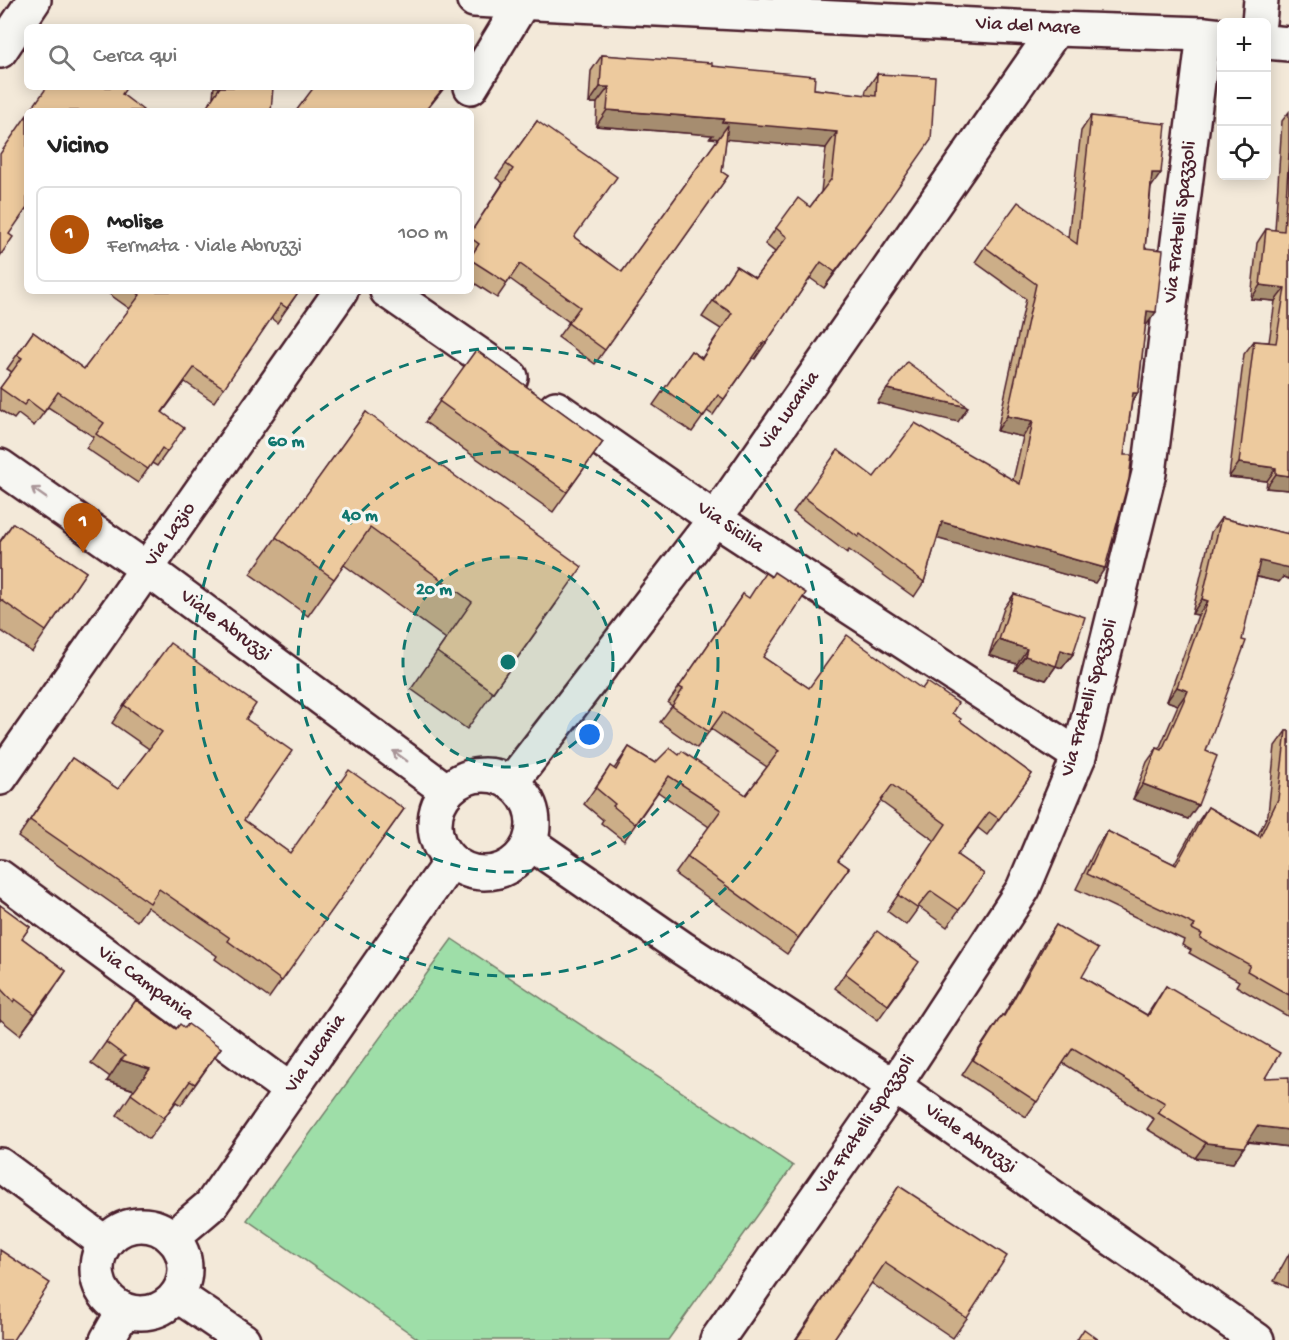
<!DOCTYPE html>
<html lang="it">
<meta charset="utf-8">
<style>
:root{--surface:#fff;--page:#f6f6f6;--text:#222;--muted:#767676;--line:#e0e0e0;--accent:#b45309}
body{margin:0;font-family:"Gochi Hand",sans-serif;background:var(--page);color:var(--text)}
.controls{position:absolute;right:18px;top:18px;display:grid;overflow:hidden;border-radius:9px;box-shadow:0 3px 15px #0003}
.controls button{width:54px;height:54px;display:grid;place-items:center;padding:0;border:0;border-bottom:2px solid var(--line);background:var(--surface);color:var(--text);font:30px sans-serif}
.you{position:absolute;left:590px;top:735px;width:21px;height:21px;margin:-15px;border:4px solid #fff;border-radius:50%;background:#1a73e8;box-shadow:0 0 0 9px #1a73e833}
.badge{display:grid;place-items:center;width:39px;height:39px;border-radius:50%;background:var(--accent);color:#fff;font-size:20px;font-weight:700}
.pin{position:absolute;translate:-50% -50px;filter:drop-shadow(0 2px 3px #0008)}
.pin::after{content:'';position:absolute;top:32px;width:21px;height:18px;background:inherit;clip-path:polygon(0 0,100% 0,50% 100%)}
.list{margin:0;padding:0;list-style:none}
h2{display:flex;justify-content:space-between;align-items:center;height:78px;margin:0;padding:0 24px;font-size:26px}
h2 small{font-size:20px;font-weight:400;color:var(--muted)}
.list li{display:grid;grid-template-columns:39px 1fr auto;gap:18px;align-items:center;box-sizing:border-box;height:96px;margin:0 12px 12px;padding:0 12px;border:2px solid var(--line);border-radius:9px}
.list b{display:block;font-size:22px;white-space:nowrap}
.list p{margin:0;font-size:20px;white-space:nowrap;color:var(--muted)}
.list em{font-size:20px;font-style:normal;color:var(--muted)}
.icon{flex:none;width:33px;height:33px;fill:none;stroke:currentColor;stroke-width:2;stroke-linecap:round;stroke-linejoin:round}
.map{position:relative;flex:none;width:1289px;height:1340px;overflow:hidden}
.search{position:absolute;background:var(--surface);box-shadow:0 3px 15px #0003;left:24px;top:24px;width:450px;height:66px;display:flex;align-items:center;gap:15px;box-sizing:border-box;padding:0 21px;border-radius:9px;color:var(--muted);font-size:22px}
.panel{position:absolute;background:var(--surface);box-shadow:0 3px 15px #0003;left:24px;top:108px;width:450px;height:186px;border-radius:9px}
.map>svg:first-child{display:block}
.green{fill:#9edea8;stroke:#747e6a;stroke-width:1.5}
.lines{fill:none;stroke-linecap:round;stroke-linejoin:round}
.minor-casing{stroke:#4a1f2b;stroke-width:38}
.major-casing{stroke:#4a1f2b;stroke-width:38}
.minor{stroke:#f6f6f2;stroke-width:33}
.major{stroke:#f6f6f2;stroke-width:33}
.wall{fill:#ccae88;stroke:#4a1f2b;stroke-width:1.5}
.shaded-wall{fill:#a68d6f;stroke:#4a1f2b;stroke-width:1.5}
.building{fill:#edca9e;stroke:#4a1f2b;stroke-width:1.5}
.oneway{stroke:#a99598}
.ring{fill:none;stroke:#0f766e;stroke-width:3;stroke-dasharray:10 8}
.labels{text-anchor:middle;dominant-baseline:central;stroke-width:6;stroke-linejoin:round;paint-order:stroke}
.street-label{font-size:20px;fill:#4a1f2b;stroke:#f6f6f2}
.centre{fill:#0f766e;stroke:#f6f6f2;stroke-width:3}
.ring-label{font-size:18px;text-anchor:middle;font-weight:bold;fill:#0f766e;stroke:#f6f6f2;stroke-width:6;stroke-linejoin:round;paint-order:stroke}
</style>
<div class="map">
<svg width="1289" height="1340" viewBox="0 0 1289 1340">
<rect width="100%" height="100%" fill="#f3e9d9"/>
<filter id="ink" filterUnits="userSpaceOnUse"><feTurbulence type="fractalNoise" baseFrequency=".0167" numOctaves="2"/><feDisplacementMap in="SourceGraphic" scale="12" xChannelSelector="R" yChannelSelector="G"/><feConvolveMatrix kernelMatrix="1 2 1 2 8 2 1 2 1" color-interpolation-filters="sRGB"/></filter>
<g filter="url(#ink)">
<path class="green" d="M452,939L793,1166L668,1340H420L247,1220Z"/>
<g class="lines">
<defs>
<g id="minor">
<path d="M474,0L1056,29L1204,34L1222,36"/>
<path d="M1259,22L1261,0"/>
<path d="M1266,42L1289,44"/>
<path d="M0,51L34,0"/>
<path d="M471,87L524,0"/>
<path d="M387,291L511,377"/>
<path d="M556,408L715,519L1079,756"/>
<path d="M0,466L147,569L447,791"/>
<circle cx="484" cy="824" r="49"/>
<path d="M0,778L341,291"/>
<path d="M511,783L715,519L1056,29"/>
<path d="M530,843L682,948L894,1086L1257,1340"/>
<path d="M0,877L290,1090"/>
<path d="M172,1238L211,1205L451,861"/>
<path d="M107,1340L124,1310"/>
<path d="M717,1340L894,1086L1023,889L1079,756L1149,473L1204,34"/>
</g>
<g id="major">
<path d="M0,1165L105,1243"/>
<circle cx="141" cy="1269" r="44"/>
<path d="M177,1295L243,1340"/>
</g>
</defs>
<use href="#minor" class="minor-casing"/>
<use href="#major" class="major-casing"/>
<use href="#minor" class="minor"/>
<use href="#major" class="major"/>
</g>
<g class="wall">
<path d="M602,55L712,66L814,89L865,95L866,90L877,74L873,222L824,288L810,278L755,359L753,358L713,415L707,411L692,432L653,405L691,351L702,358L721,329L702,317L736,266L755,278L775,252L765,244L776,228L810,207L821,192L826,148L726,139L722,172L728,176L595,364L558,337L569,322L510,279L497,298L471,281V232L503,183L496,178L537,121L574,237L622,272L718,139L710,138L713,135L596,126L597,103H589L591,71Z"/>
<path d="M214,87H273L213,96Z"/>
<path d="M1289,112V490L1266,488L1267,481L1229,477L1244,354L1254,341L1269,342L1275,301L1251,299L1257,243L1266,229L1275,230L1282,121Z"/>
<path d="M1091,116L1151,188L1145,248V327L1138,393L1132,402L1105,568L1095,583L937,538L924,582L914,597L849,550L847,553L793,512L804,497L874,477L1013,480L1023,437L997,431L1026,299L975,262L985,247L1068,238L1081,131Z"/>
<path d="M105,291H299L277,323L271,318L214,402L185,382L162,413L167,452L157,466L152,463L138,483L86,448L94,437L48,407L34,426L18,414L14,419L0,410V388L12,372L7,369L33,332L84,369L130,309Z"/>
<path d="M476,350L603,442L553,512L425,422Z"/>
<path d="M366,412L556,604L467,729L411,689L446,639L344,565L308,616L250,574Z"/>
<path d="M1221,518L1288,534L1289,531V579L1283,577L1279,582L1257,577L1206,751L1188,819L1133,799L1147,762L1157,748L1159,749L1178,705L1167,701L1198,615L1192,614L1211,532Z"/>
<path d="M13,523L86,572L32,652L0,630V541Z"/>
<path d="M743,594L763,657L809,688L952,713L960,721L1032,774L987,835L978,828L957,855L984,874L947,927L919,907L906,925L887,911L935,841L880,801L838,860L849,868L787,954L675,874L709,827L658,792L624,841L601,823L603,820L584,804L610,766L614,769L629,747L655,763L679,755L746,795L767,767L711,729L697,748L660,722L672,706L668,703Z"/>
<path d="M1014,594L1073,654L1062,668L1056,666L1046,680L1015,670L1017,664L989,655L1004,608Z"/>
<path d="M124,705L246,719L244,820L290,853L404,809L269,998L215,959L217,956L147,907L137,921L18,837L72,758L118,789L149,749L112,723Z"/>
<path d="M1286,731H1289V1017L1236,986L1239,981L1189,953L1191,950L1182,945L1184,940L1076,889L1097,846L1107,831L1174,864L1197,823L1208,807L1258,835L1268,814L1275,746Z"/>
<path d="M0,905L30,927L22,938L66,971L20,1035L1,1020L0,1021Z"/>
<path d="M1056,925L1082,977L1147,1015L1166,986L1265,1078L1289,1147L1247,1142L1233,1163L1195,1158L1147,1129L1154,1119L1063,1063L1026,1117L962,1075L991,1031L1002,1015L1003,1016L1045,941Z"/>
<path d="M845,973L909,977L878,1020L835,988Z"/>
<path d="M136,1000L176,1029L185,1028L221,1048L181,1105L176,1102L149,1139L117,1115L134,1090L107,1081L110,1077L91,1063Z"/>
<path d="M899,1186L967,1318L953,1338L871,1283L833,1340H795Z"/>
<path d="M1289,1254V1288L1274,1281Z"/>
</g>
<g class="shaded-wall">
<path d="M444,87H445L426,111H425Z"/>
<path d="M600,87H609L597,103H589Z"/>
<path d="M607,110L724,119L837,132L826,148L710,138L713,135L596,126Z"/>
<path d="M1152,173H1161L1150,189Z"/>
<path d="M884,207L873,222L824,288L835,272Z"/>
<path d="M1260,285L1285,288L1275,301L1251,299Z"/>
<path d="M1147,311L1156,312L1145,327Z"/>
<path d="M887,389L968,407L958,422L877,403Z"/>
<path d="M1133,393H1138L1127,408Z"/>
<path d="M1007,416L1033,421L1023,437L997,431Z"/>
<path d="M1239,463L1276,468L1267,481L1229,477Z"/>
<path d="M1276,474L1289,476V490L1266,488Z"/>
<path d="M942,522L1105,568L1095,583L932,537Z"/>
<path d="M1260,561L1289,566V579L1283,577L1279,582L1250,575Z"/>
<path d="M1202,599L1208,601L1198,615L1192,614Z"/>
<path d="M999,640L1027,649L1017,664L989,655Z"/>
<path d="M1061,650L1073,654L1062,668L1056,666L1046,680L1015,670L1025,656Z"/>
<path d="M1177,687L1188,691L1178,705L1167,701Z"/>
<path d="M1143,784L1198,805L1188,819L1133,799Z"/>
<path d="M66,971L52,992L20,1035L35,1014Z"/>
<path d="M121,1060L150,1069L135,1090L107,1081Z"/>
<path d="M1257,1126L1289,1130V1147L1246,1141Z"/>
<path d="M1206,1143L1244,1147L1233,1163L1195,1158Z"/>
</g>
<g class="building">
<path d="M602,55L712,63V66L815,76L814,89L876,96L877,74L935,77L931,140L884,207L835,272L821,262L766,343L764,342L724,399L718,395L703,417L664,389L691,351L702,359L732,313L713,301L736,266L755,278L787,237L776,228L798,198L810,207L832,178L837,132L722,122L724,119L607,110L609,87H600Z"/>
<path d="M47,87H127L122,94L143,110L142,111H30Z"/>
<path d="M220,87H273L271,111H204Z"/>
<path d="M314,87H444L425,111H296Z"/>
<path d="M27,115V208L9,234L13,237L0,256V154Z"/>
<path d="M1091,116L1166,124L1161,173H1152L1145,248L1163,250L1156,312L1147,311L1138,393H1133L1124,455H1132L1129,479L1105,568L942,522L924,582L860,534L858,537L804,497L838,450L874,477L915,423L1020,484L1033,421L1007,416L1036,284L985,247L1018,202L1077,244Z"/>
<path d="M537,121L617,177L574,237L622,272L728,125L722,172L728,176L605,350L568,323L580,307L520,264L507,283L471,260V256L479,244L471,238V232L513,169L506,164Z"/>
<path d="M1289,153V476L1276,474V468L1239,463L1254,341L1276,343L1285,288L1260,285L1266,229L1284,231Z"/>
<path d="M135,291H299L287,308L281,304L224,388L194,368L162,412L184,428L167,452L162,448L148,469L96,434L104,423L58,392L44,412L28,400L24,405L0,388L22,358L17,355L33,332L84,369L140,295Z"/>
<path d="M476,350L603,442L567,492L439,401Z"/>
<path d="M907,362L968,407L887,389Z"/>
<path d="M366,412L582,567L493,692L437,652L472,602L370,528L334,579L276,537Z"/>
<path d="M1221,518L1289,534V568L1260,561L1242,640L1246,641L1206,751L1217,756L1198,805L1143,784L1157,748L1162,750L1188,691L1177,687L1208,601L1202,599Z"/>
<path d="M13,523L86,572L46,631L0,599V542Z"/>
<path d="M774,572L806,593L763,657L809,688L847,635L922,689L927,682L958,703L952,713L961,719L960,721L1032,774L999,819L989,812L957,855L984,874L959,910L931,891L917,908L898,895L946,824L892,785L838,860L849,868L798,938L687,857L721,810L669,776L635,824L613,806L615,804L596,788L610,766L616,770L629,747L655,763L670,748L679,755L682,751L746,795L779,751L723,712L709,732L672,706L683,689L679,687L743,594L749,598L765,573L771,577Z"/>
<path d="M1014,594L1085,617L1073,654L1061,650L1056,666L1025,656L1027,649L999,640Z"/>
<path d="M170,643L256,704L246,719L292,751L244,820L290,853L349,770L404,809L282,981L228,941L230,938L159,889L150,903L30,820L72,758L118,789L162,732L124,705Z"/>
<path d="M1286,731H1289V995L1247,971L1250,965L1200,938L1202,934L1192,929L1195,925L1087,874L1107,831L1176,865L1208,807L1260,837L1278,799Z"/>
<path d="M0,905L30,927L22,938L66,971L35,1014L15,999L13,1002L0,988Z"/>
<path d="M1056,925L1098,949L1082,977L1148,1016L1166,986L1280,1053L1265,1078L1289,1077V1130L1257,1126L1244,1147L1206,1143L1158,1113L1165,1103L1073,1048L1037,1102L973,1060L1002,1015L1004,1016Z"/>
<path d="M877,931L919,962L888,1005L845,973Z"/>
<path d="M136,1000L176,1029L180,1024L185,1028L188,1024L221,1048L195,1084L190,1081L164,1118L131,1094L150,1069L121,1060L125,1056L106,1042Z"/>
<path d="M899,1186L1007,1256L967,1318L885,1263L833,1340H796Z"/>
<path d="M0,1250L50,1283L13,1340H0Z"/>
<path d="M1084,1329L1099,1340H1077Z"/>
</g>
<defs><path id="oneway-shaft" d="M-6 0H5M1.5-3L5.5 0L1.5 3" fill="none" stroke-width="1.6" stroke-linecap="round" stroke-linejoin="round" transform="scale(1.5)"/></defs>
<g class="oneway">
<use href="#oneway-shaft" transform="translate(39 493) rotate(-145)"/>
<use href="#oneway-shaft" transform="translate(400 756) rotate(-144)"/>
</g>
</g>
<circle cx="508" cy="662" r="105" fill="#0f766e" fill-opacity=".12"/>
<g class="ring">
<circle cx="508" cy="662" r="105"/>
<circle cx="508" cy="662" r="210"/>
<circle cx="508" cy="662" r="314"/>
</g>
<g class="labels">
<g class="street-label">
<text transform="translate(1028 27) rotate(3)">Via del Mare</text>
<text transform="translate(1181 222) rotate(-83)">Via Fratelli Spazzoli</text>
<text transform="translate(790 411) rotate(-55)">Via Lucania</text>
<text transform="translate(730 528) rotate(34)">Via Sicilia</text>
<text transform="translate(171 535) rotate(-55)">Via Lazio</text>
<text transform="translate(225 626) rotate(36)">Viale Abruzzi</text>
<text transform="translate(1090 698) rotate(-74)">Via Fratelli Spazzoli</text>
<text transform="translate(145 984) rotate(36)">Via Campania</text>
<text transform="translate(316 1054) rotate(-55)">Via Lucania</text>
<text transform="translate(866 1125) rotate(-56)">Via Fratelli Spazzoli</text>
<text transform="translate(970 1139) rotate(35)">Viale Abruzzi</text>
</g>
</g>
<circle cx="508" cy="662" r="9" class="centre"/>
<g class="ring-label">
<text x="286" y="446">60 m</text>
<text x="360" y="520">40 m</text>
<text x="434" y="594">20 m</text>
</g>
</svg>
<div class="controls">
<button>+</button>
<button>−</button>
<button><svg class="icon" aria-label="locate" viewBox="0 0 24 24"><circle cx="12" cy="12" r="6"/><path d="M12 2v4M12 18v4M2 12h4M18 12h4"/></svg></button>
</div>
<div class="you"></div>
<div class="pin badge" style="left:83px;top:553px">1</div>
<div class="search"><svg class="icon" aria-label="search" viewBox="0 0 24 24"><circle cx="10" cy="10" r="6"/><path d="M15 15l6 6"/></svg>Cerca qui</div>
<section class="panel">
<h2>Vicino<small></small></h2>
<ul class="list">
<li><span class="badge">1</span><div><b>Molise</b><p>Fermata · Viale Abruzzi</p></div><em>100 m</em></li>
</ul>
</section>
</div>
